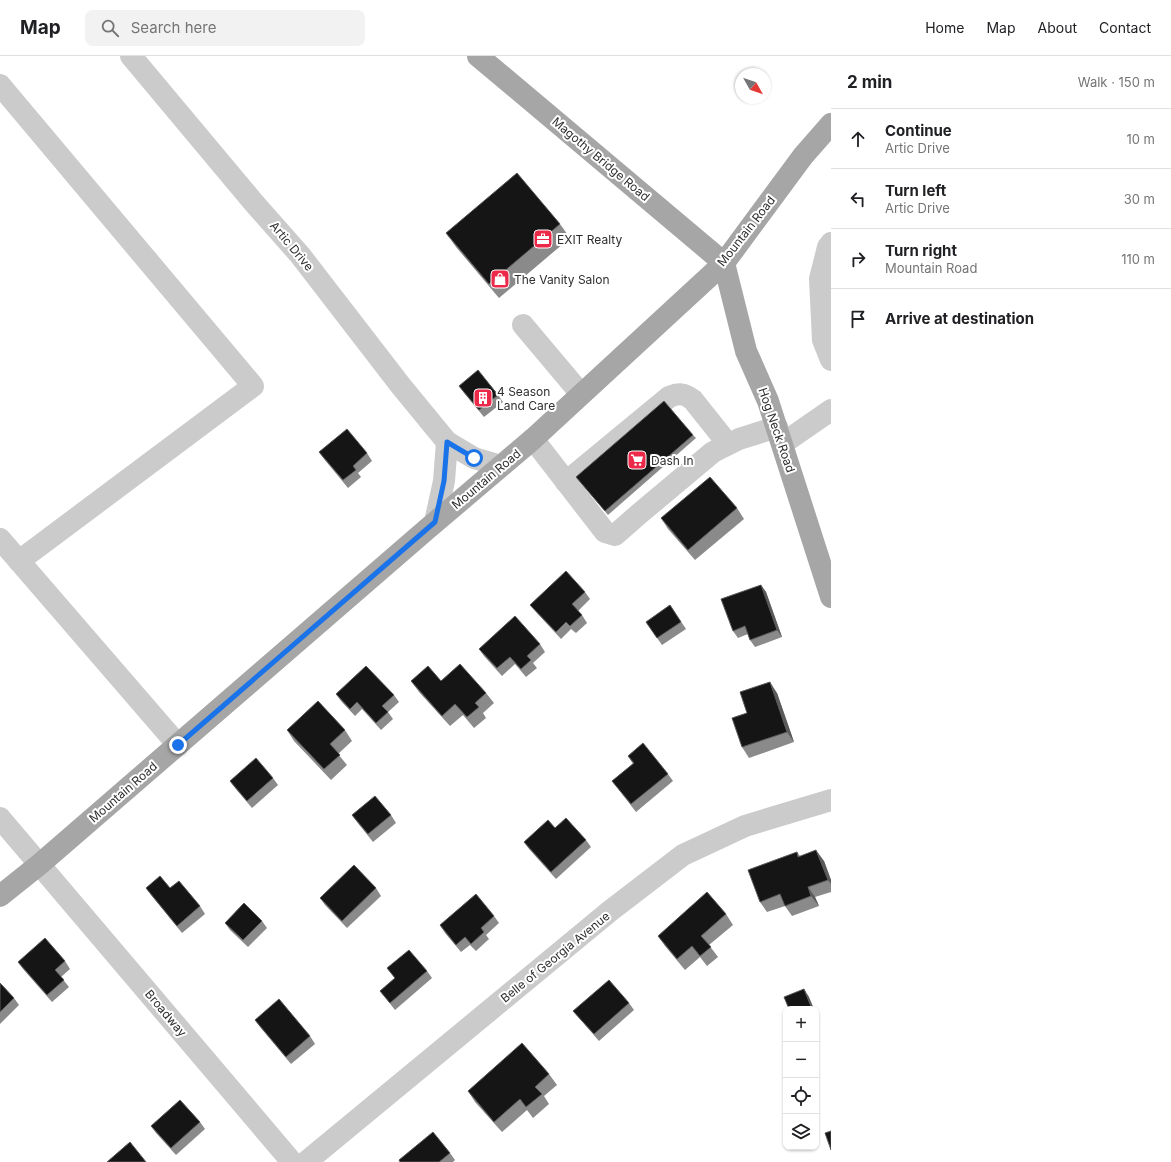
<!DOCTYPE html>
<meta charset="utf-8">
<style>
:root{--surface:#fff;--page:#f2f2f2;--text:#202124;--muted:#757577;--line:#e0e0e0}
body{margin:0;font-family:Inter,sans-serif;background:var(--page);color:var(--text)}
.controls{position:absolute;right:12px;bottom:12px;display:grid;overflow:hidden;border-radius:8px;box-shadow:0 1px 3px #0004}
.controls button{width:36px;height:36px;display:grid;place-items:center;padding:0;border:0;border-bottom:1px solid var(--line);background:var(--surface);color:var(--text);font:20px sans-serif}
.compass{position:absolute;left:735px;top:12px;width:36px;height:36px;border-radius:50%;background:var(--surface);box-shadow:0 1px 3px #0004;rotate:130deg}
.stop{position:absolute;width:12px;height:12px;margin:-9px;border:3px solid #1a73e8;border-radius:50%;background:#fff}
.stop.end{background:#1a73e8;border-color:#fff;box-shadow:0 1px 4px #0008}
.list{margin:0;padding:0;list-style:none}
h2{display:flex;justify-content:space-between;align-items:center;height:52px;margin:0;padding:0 16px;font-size:17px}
h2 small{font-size:13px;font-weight:400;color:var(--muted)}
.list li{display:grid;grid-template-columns:26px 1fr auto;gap:12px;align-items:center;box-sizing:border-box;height:60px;padding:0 16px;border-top:1px solid var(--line)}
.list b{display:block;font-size:15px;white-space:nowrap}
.list p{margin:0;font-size:13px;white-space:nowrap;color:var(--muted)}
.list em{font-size:13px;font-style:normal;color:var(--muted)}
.icon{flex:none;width:22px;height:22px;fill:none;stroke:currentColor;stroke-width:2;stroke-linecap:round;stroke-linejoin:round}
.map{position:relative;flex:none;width:831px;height:1106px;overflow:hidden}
header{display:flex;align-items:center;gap:24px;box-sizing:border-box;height:56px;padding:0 20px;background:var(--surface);border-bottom:1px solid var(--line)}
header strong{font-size:19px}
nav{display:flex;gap:22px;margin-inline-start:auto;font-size:14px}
.search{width:280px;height:36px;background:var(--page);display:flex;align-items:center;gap:10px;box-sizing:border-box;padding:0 14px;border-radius:8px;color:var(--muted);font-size:15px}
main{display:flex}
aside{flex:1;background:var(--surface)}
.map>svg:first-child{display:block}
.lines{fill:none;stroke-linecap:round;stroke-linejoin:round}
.minor{stroke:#cbcbcb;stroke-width:22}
.major{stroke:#a6a6a6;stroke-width:22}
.wall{fill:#8a8a8a}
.shaded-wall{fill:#5b5b5b}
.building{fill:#151515;stroke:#5b5b5b}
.route{stroke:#1a73e8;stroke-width:5}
.labels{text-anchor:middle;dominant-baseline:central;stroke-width:4;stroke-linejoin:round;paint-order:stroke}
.street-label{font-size:12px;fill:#2e2e2e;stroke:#fff}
.poi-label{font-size:12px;fill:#2e2e2e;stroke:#fff;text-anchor:start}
</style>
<header>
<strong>Map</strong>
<div class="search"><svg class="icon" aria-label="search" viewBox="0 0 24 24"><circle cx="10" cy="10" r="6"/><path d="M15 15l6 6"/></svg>Search here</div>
<nav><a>Home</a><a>Map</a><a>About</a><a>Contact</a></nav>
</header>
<main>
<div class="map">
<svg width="831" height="1106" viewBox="0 0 831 1106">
<rect width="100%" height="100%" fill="#fff"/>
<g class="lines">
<g class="minor">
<path d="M131,0L254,147L300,199L401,330L447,386L474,402L501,410"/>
<path d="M0,29L253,330L19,505"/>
<path d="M831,187L828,191L820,223L823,284L831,304"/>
<path d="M523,269L581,338"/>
<path d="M533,383L605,476L615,479L639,458L713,396L739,383L777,371"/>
<path d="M782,388L831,354"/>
<path d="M566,426L669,341C679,337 684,337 693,344L728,388"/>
<path d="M435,466L444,425L447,386"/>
<path d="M0,483L178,689"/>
<path d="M0,762L292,1106"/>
<path d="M306,1106L610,855L683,799L745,770L831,744"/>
</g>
<g class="major">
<path d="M478,0L724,207L746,295L768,345L831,541"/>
<path d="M0,840L40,808L426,474L533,383L724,207L803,100L831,68"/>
</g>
</g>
<g class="wall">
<path d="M560,168L570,182L499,242L456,191L446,177Z"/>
<path d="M459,330L498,339L503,346L484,361L464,337Z"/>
<path d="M693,379L696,382L608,459L576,421Z"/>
<path d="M319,396L367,397L372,405L358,417L361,421L348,432L324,403Z"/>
<path d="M737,452L744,463L695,504L668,473L661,462Z"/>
<path d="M761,529L766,536L782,581L755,591L750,584L748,578L738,582L733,575Z"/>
<path d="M585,536L590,543L578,555L582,559L587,567L576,577L571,573L561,583L536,556L530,549Z"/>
<path d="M670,549L686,573L662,589L646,566Z"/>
<path d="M540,588L545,596L533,607L537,612L526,621L515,608L502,620L484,600L479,593Z"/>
<path d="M411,625H441L486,637L494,647L483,657L486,662L474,672L463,659L450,670L419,636Z"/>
<path d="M777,637L794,686L749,702L742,691L747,657Z"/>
<path d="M336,638L394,639L399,646L388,656L393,663L381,674L362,653L355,660L341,645Z"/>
<path d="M287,674H345L352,685L338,698L347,709L331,724L294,685Z"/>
<path d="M628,700L668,718L673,725L636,756L612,725L633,708Z"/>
<path d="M273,722L278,729L252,752L235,732L230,725Z"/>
<path d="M352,759H391L396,767L373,786L357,766Z"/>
<path d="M555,772L586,784L591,791L556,823L529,793L524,786Z"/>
<path d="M797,796L800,800L824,805L831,824V836L815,841L819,850L792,860L785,850L767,856L760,846Z"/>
<path d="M146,832L200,850L205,858L182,877L151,839Z"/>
<path d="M376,832L381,840L347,872L325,849L320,842Z"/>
<path d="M726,858L733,869L709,889L718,901L707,910L700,901L685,914L665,890L658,880Z"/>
<path d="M494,860L499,867L486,879L489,883L476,895L470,889L461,896L445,877L440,869Z"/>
<path d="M262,865L267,872L248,891L230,874L225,867Z"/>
<path d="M65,905L70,913L61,921L69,931L52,946L23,913L18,906Z"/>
<path d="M387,912L427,915L432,922L395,954L380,935L395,922Z"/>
<path d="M0,927L14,942L19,949L0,968Z"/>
<path d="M629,947L634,954L599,985L579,962L573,955Z"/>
<path d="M816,959L819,966L816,968Z"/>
<path d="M255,964L310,980L315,988L291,1008L260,971Z"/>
<path d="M549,1018L557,1029L544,1040L549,1048L533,1062L527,1054L502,1076L475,1046L468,1035Z"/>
<path d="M200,1066L205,1073L176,1099L156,1077L151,1070Z"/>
<path d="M450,1097L455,1104L453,1106H400Z"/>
</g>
<g class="shaded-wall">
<path d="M761,529L766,536L782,581L777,574Z"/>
<path d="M770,626L777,637L794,686L787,676Z"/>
<path d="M816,794L824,805L831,824V828L828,824Z"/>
<path d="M808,831L815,841L819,850L811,840Z"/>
<path d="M804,933L809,941L814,953H812Z"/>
<path d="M816,959L819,966L816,962Z"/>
</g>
<g class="building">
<path d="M517,117L560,168L489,228L446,177Z"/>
<path d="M478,314L498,339L479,354L459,330Z"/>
<path d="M664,345L693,379L605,455L576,421Z"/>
<path d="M347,373L367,397L353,410L356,414L343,424L319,396Z"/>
<path d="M710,421L737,452L688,494L661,462Z"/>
<path d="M566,515L585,536L572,548L582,559L570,570L566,566L556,576L530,549Z"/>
<path d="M761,529L777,574L750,584L745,570L733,575L721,543Z"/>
<path d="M670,549L681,566L657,582L646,566Z"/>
<path d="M515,560L540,588L527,600L531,604L521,613L510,601L497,612L479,593Z"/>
<path d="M460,608L486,637L475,647L479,651L467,661L455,648L442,660L411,625L428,610L441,625Z"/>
<path d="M366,610L394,639L382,650L388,656L376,667L357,646L350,653L336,638Z"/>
<path d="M770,626L787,676L742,691L732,662L747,657L740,636Z"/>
<path d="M318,645L345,674L330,688L340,699L324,713L287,674Z"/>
<path d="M643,687L668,718L631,748L612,725L634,707L628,700Z"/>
<path d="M256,702L273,722L247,745L230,725Z"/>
<path d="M375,740L391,759L368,778L352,759Z"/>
<path d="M566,762L586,784L551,816L524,786L548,764L555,772Z"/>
<path d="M816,794L828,824L808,831L811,840L785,850L780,838L760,846L748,814L797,796L798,801Z"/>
<path d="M354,809L376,832L342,865L320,842Z"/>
<path d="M160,820L170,832L179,825L200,850L177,870L146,832Z"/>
<path d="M707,836L726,858L701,880L711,891L700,900L692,890L677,903L658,880Z"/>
<path d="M476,838L494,860L481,872L484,876L471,888L465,881L456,889L440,869Z"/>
<path d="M244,847L262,865L243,884L225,867Z"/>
<path d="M45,882L65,905L55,914L64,924L47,939L18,906Z"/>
<path d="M409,894L427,915L390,947L380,935L395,922L387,912Z"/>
<path d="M609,924L629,947L594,978L573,955Z"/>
<path d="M0,927L14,942L0,956Z"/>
<path d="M804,933L812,953H789L784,941Z"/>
<path d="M279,943L310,980L286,1001L255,964Z"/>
<path d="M522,987L549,1018L535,1031L542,1038L526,1051L520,1043L494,1066L468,1035Z"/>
<path d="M180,1044L200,1066L171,1092L151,1070Z"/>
<path d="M831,1075V1094L825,1077Z"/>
<path d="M433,1076L450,1097L439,1106H400L399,1104Z"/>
<path d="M130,1086L146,1106H107Z"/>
</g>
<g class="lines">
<path class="route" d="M178,689L435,466L444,425L447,386L474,402"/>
</g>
<defs>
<symbol id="office-square" viewBox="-11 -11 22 22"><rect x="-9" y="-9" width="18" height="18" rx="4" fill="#ed294a" stroke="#fff"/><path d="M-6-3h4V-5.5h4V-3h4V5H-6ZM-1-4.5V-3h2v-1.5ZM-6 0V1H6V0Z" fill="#fff"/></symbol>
<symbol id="shop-square" viewBox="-11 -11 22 22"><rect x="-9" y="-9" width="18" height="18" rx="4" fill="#ed294a" stroke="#fff"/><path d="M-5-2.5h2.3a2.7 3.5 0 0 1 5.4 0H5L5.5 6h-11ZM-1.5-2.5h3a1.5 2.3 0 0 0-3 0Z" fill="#fff"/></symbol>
<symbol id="building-square" viewBox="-11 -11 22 22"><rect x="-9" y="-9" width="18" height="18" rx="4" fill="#ed294a" stroke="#fff"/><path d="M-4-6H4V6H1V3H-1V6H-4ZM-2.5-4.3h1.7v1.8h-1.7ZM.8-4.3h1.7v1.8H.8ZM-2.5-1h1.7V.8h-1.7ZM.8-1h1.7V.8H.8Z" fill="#fff"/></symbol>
<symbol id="supermarket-square" viewBox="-11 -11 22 22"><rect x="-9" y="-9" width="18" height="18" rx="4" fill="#ed294a" stroke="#fff"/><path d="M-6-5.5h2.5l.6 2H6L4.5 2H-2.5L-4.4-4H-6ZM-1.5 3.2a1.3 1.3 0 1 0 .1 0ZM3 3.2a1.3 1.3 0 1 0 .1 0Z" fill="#fff"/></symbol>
</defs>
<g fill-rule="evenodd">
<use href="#office-square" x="532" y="172" width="22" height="22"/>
<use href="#shop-square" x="489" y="212" width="22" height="22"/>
<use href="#building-square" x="472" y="331" width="22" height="22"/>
<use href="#supermarket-square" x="626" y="393" width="22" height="22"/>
</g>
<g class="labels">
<g class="street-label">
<text transform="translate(601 103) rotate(40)">Magothy Bridge Road</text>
<text transform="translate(746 175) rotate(-52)">Mountain Road</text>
<text transform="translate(292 190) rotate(50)">Artic Drive</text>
<text transform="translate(777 374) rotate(71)">Hog Neck Road</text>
<text transform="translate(486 423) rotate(-40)">Mountain Road</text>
<text transform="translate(123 736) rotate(-41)">Mountain Road</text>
<text transform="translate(555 901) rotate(-39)">Belle of Georgia Avenue</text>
<text transform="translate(166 957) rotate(50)">Broadway</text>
</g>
<g class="poi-label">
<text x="557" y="183">EXIT Realty</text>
<text x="514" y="223">The Vanity Salon</text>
<text x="497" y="335">4 Season<tspan x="497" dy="14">Land Care</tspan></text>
<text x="651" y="404">Dash In</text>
</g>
</g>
</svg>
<div class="controls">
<button>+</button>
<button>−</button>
<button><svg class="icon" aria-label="locate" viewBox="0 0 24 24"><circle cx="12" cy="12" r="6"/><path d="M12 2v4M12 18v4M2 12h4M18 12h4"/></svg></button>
<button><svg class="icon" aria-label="layers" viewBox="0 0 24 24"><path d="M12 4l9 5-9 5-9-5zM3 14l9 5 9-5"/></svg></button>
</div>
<svg class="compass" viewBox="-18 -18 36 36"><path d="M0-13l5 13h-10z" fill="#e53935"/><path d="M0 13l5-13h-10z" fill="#757577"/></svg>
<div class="stop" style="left:474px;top:402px"></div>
<div class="stop end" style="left:178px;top:689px"></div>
</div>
<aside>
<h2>2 min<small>Walk · 150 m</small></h2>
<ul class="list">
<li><svg class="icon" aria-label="ahead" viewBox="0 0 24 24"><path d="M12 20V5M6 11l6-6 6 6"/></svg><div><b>Continue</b><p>Artic Drive</p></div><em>10 m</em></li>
<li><svg class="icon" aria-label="left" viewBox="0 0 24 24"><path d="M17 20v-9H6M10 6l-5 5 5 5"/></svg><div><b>Turn left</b><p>Artic Drive</p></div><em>30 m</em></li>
<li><svg class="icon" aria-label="right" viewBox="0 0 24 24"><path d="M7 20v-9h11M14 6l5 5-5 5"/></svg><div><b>Turn right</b><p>Mountain Road</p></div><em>110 m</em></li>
<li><svg class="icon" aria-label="arrive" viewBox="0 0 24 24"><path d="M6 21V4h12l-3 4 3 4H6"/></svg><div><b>Arrive at destination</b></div></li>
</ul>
</aside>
</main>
